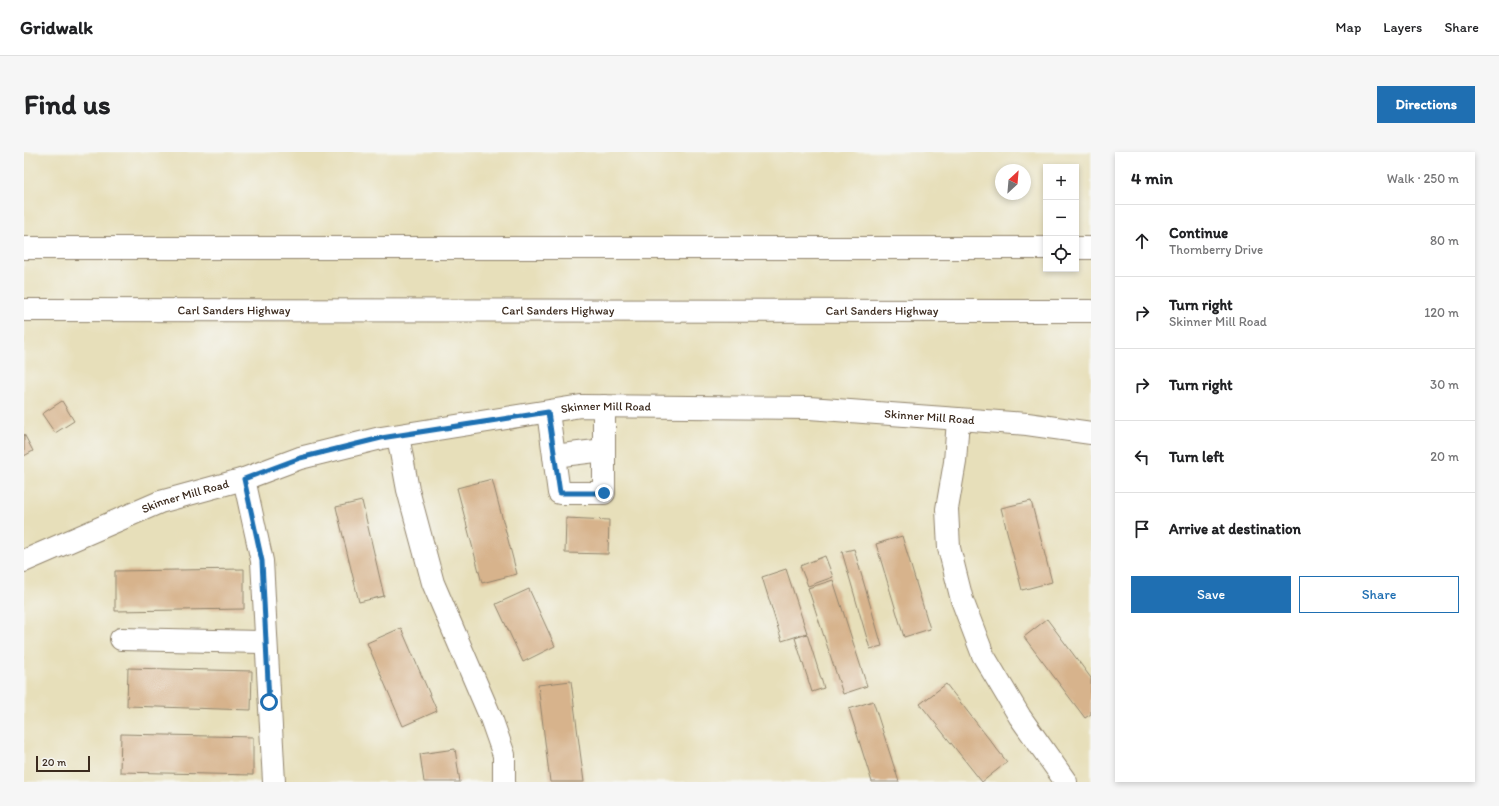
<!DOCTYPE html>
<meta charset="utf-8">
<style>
:root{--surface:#fff;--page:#f6f6f6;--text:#202124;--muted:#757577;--line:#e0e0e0;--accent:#1f6fb2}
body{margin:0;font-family:Itim,sans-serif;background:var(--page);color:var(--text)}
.controls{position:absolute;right:12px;top:12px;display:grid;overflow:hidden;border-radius:0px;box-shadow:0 2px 6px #0003}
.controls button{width:36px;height:36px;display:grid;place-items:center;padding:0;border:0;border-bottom:1px solid var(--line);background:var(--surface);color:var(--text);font:20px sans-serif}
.compass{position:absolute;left:971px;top:12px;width:36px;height:36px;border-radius:50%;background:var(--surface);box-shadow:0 2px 6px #0003;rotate:26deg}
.scale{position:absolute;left:12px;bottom:10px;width:54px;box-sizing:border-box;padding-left:4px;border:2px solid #3b2a1e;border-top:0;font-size:11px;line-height:14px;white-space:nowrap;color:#3b2a1e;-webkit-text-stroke:3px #f6f6f2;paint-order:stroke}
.stop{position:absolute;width:12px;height:12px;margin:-9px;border:3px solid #1f6fb2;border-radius:50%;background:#fff}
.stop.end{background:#1f6fb2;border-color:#fff;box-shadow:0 1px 4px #0008}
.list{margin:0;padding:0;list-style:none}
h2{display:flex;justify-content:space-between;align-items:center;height:52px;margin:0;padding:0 16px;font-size:17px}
h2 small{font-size:13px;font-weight:400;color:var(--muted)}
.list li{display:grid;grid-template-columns:26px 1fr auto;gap:12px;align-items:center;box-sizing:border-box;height:72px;padding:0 16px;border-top:1px solid var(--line)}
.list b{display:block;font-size:15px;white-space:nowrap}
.list p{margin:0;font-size:13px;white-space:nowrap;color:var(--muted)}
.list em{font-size:13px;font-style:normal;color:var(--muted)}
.actions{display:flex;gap:8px;padding:12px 16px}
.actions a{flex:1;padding:9px 0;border:1px solid var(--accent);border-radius:0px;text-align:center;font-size:14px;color:var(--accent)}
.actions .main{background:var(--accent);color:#fff}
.icon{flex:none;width:22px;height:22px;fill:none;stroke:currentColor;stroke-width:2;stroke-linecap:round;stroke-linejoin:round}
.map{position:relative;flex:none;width:1067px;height:630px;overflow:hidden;border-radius:0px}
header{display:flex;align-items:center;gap:24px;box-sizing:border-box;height:56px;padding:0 20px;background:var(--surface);border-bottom:1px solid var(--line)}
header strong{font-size:19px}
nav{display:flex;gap:22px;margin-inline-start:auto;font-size:14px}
.intro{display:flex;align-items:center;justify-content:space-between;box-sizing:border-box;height:96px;padding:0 24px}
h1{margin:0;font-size:28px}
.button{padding:10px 18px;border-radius:0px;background:var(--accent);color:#fff;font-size:14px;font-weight:700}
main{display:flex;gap:24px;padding:0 24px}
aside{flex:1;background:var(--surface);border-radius:0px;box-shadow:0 2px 6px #0003}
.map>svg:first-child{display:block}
.building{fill:#d7b38c}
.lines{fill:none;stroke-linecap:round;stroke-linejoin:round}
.minor-casing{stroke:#91846c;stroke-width:24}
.highway-casing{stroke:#91846c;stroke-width:24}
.minor{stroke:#fff;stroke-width:22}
.highway{stroke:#fff;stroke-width:22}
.route{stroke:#1f6fb2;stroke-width:5}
.labels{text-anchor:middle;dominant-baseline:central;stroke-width:3;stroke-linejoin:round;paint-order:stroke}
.street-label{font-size:12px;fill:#3b2a1e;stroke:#f6f6f2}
</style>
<header>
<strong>Gridwalk</strong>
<nav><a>Map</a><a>Layers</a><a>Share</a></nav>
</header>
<div class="intro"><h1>Find us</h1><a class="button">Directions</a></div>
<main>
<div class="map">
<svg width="1067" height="630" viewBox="0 0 1067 630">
<rect width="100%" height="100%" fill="#f6f6f2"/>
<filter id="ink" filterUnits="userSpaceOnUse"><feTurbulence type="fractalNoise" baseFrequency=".025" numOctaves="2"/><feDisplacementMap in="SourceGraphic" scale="8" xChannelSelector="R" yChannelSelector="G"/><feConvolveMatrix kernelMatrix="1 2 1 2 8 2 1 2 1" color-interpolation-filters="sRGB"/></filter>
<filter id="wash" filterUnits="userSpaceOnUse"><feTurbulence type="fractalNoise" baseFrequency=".012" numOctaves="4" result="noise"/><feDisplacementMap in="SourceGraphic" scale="16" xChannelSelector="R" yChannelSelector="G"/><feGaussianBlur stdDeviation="0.9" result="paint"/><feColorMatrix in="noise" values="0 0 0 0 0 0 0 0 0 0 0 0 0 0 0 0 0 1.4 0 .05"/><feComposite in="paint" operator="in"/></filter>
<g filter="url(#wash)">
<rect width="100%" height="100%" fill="#e7dfba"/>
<g id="blocks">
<g class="building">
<path d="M38,249L50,269L31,281L18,262Z"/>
<path d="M0,282L9,299L0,304Z"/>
<path d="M468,327L493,422L458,431L433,336Z"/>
<path d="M338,349L360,444L335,450L312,355Z"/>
<path d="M1007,349L1028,430L998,438L977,356Z"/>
<path d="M542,366L585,368L584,402L541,401Z"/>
<path d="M878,384L906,477L880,485L852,392Z"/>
<path d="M830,397L858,494L846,497L818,400Z"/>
<path d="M801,404L809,425L784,434L776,414Z"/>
<path d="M220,417V457L91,459V419Z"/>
<path d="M762,417L783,481L758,489L738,425Z"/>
<path d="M809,428L843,534L819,542L784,436Z"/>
<path d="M505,437L531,494L499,510L472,452Z"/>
<path d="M1023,467L1067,526V562L1061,566L1000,485Z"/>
<path d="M377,476L413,559L379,574L343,491Z"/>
<path d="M783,482L800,536L788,540L771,486Z"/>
<path d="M104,516L228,519L227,558L103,554Z"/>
<path d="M547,529L560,630H526L514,533Z"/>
<path d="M922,532L983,610L958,630L896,552Z"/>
<path d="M849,549L875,630H848L825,557Z"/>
<path d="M97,582L229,585V623L96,620Z"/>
<path d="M431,597L436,630H400L396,602Z"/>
</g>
</g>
</g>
<g filter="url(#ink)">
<use href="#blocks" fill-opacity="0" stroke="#91846c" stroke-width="1"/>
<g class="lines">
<defs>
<g id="minor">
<path d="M524,260L535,341H580V254"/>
<path d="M934,267L931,310L923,357L925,396L938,448L959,503L996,565L1042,630"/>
<path d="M374,284L384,338L409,431L467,566L480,603V630"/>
<path d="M530,304L580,298"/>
<path d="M220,327L238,409L250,630"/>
<path id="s1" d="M0,409L136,350L220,327L276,306L357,286L557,254L785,256L1003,272L1067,281"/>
<path d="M97,487L242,490"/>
</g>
<g id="highway">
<path d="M0,96H1022"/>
<path d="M1052,96H1067"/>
<path id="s2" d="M0,158L1067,159"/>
</g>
</defs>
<use href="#minor" class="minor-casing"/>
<use href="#highway" class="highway-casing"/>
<use href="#minor" class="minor"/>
<use href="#highway" class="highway"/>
</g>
</g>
<g class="lines" filter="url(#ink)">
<path class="route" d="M245,550L238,409L220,327L276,306L357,286L524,260L536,341H580"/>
</g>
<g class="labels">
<g class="street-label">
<text stroke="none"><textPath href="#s2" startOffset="210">Carl Sanders Highway</textPath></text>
<text stroke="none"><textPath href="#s2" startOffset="534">Carl Sanders Highway</textPath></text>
<text stroke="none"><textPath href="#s2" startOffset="858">Carl Sanders Highway</textPath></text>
<text stroke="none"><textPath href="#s1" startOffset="606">Skinner Mill Road</textPath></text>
<text stroke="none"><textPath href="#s1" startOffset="930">Skinner Mill Road</textPath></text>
<text stroke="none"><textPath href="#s1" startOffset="174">Skinner Mill Road</textPath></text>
</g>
</g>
</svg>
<div class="controls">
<button>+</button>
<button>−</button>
<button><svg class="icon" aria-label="locate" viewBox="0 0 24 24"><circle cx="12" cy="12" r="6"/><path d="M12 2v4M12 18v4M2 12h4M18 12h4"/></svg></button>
</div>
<svg class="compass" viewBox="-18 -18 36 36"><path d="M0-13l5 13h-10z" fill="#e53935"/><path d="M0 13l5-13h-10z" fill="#757577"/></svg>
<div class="scale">20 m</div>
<div class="stop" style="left:245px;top:550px"></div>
<div class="stop end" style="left:580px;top:341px"></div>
</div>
<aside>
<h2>4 min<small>Walk · 250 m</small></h2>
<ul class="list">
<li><svg class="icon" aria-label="ahead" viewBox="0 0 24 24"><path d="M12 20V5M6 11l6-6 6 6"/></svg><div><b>Continue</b><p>Thornberry Drive</p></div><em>80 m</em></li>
<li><svg class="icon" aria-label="right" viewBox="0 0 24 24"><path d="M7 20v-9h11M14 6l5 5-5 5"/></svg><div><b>Turn right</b><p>Skinner Mill Road</p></div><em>120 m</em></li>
<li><svg class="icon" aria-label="right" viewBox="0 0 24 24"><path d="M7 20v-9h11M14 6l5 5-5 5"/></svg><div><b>Turn right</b></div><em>30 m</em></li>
<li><svg class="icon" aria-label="left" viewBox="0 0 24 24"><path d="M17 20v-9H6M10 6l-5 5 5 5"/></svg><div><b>Turn left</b></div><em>20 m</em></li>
<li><svg class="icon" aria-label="arrive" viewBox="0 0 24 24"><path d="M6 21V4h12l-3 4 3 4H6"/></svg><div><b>Arrive at destination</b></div></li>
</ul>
<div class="actions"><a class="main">Save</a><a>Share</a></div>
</aside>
</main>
